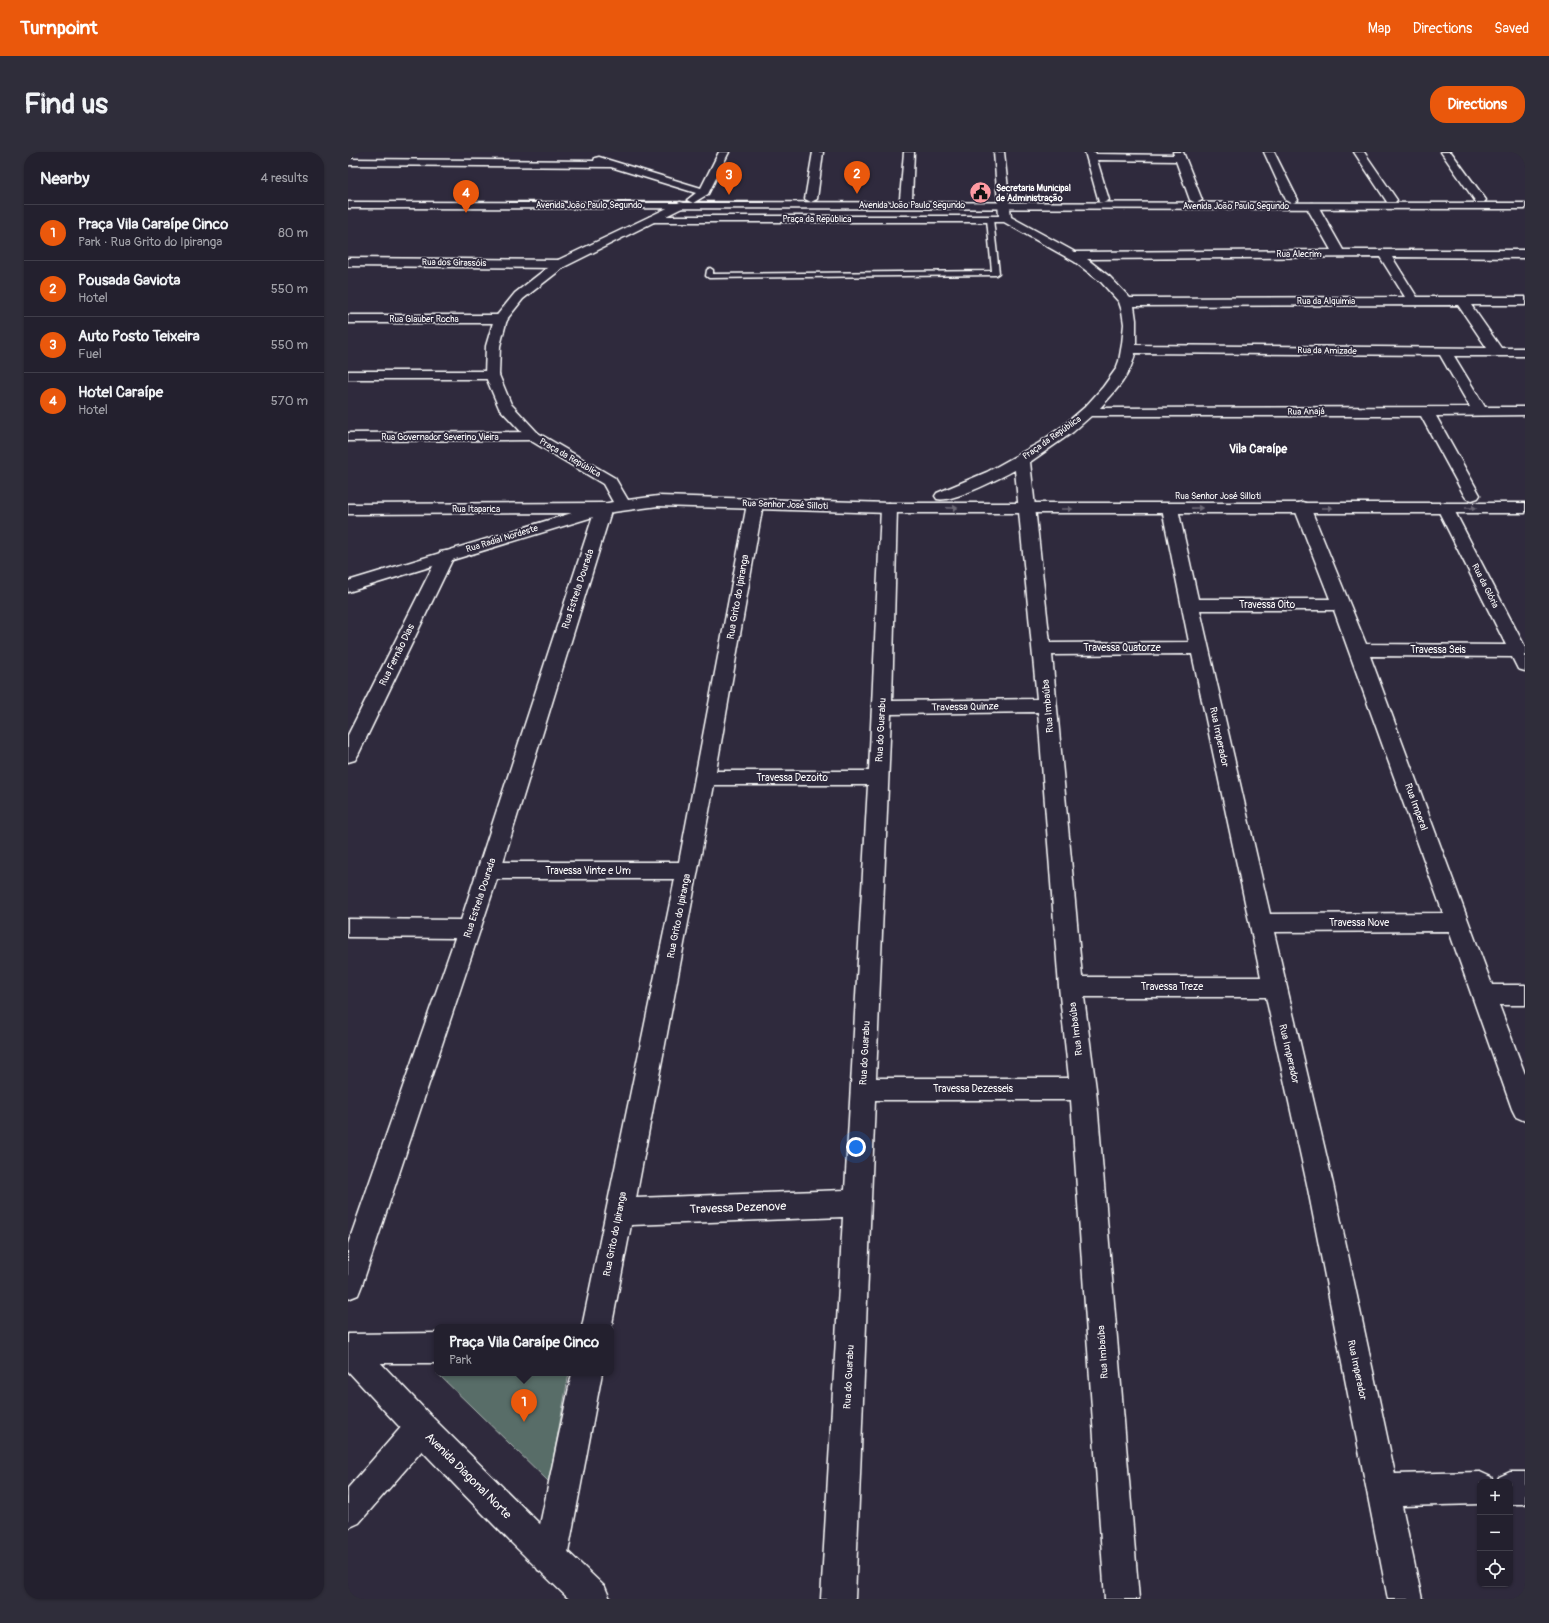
<!DOCTYPE html>
<meta charset="utf-8">
<style>
:root{--surface:#23202e;--page:#2f2d3a;--text:#f1f3f6;--muted:#a3a3aa;--line:#403e4a;--accent:#ea580c}
body{margin:0;font-family:Pangolin,sans-serif;background:var(--page);color:var(--text)}
.controls{position:absolute;right:12px;bottom:12px;display:grid;overflow:hidden;border-radius:8px;box-shadow:0 1px 3px #0004}
.controls button{width:36px;height:36px;display:grid;place-items:center;padding:0;border:0;border-bottom:1px solid var(--line);background:var(--surface);color:var(--text);font:20px sans-serif}
.you{position:absolute;left:508px;top:995px;width:14px;height:14px;margin:-10px;border:3px solid #fff;border-radius:50%;background:#1a73e8;box-shadow:0 0 0 6px #1a73e833}
.badge{display:grid;place-items:center;width:26px;height:26px;border-radius:50%;background:var(--accent);color:#fff;font-size:13px;font-weight:700}
.pin{position:absolute;translate:-50% -33px;filter:drop-shadow(0 1px 2px #0008)}
.pin::after{content:'';position:absolute;top:21px;width:14px;height:12px;background:inherit;clip-path:polygon(0 0,100% 0,50% 100%)}
.popup{position:absolute;left:86px;top:1172px;width:180px;height:52px;box-sizing:border-box;display:grid;place-content:center;border-radius:8px;background:var(--surface);filter:drop-shadow(0 1px 3px #0005);font-size:13px;white-space:nowrap;color:var(--muted)}
.popup b{font-size:15px;color:var(--text)}
.popup::after{content:'';position:absolute;left:50%;top:100%;margin-left:-8px;border:8px solid transparent;border-top-color:var(--surface)}
.list{margin:0;padding:0;list-style:none}
h2{display:flex;justify-content:space-between;align-items:center;height:52px;margin:0;padding:0 16px;font-size:17px}
h2 small{font-size:13px;font-weight:400;color:var(--muted)}
.list li{display:grid;grid-template-columns:26px 1fr auto;gap:12px;align-items:center;box-sizing:border-box;height:56px;padding:0 16px;border-top:1px solid var(--line)}
.list b{display:block;font-size:15px;white-space:nowrap}
.list p{margin:0;font-size:13px;white-space:nowrap;color:var(--muted)}
.list em{font-size:13px;font-style:normal;color:var(--muted)}
.icon{flex:none;width:22px;height:22px;fill:none;stroke:currentColor;stroke-width:2;stroke-linecap:round;stroke-linejoin:round}
.map{position:relative;flex:none;width:1177px;height:1447px;overflow:hidden;border-radius:16px}
header{display:flex;align-items:center;gap:24px;box-sizing:border-box;height:56px;padding:0 20px;background:var(--accent);color:#fff}
header strong{font-size:19px}
nav{display:flex;gap:22px;margin-inline-start:auto;font-size:14px}
.intro{display:flex;align-items:center;justify-content:space-between;box-sizing:border-box;height:96px;padding:0 24px}
h1{margin:0;font-size:28px}
.button{padding:10px 18px;border-radius:16px;background:var(--accent);color:#fff;font-size:14px;font-weight:700}
main{display:flex;gap:24px;padding:0 24px}
aside{flex:1;background:var(--surface);border-radius:16px;box-shadow:0 1px 3px #0004}
.map>svg:first-child{display:block}
.green{fill:#586d67;stroke:#acb6b3}
.lines{fill:none;stroke-linecap:round;stroke-linejoin:round}
.service-casing{stroke:#fff;stroke-width:3}
.minor-casing{stroke:#fff;stroke-width:3}
.tertiary-casing{stroke:#fff;stroke-width:3}
.secondary-casing{stroke:#fff;stroke-width:3}
.service{fill:#2f2a3d;fill-rule:evenodd}
.minor{fill:#2f2a3d;fill-rule:evenodd}
.tertiary{fill:#2f2a3d;fill-rule:evenodd}
.secondary{fill:#2f2a3d;fill-rule:evenodd}
.oneway{fill:#6d6a77}
.labels{text-anchor:middle;dominant-baseline:central;stroke-width:3.5;stroke-linejoin:round;paint-order:stroke}
.far-poi-label{font-size:9px;font-weight:bold;fill:#fff;stroke:#2f2a3d;text-anchor:start}
.far-street-label{font-size:9px;fill:#fff;stroke:#2f2a3d}
.street-label{font-size:10px;fill:#fff;stroke:#2f2a3d}
.far-district-label{font-size:12px;font-weight:bold;fill:#fff;stroke:#2f2a3d}
.near-street-label{font-size:12px;fill:#fff;stroke:#2f2a3d}
</style>
<header>
<strong>Turnpoint</strong>
<nav><a>Map</a><a>Directions</a><a>Saved</a></nav>
</header>
<div class="intro"><h1>Find us</h1><a class="button">Directions</a></div>
<main>
<aside>
<h2>Nearby<small>4 results</small></h2>
<ul class="list">
<li><span class="badge">1</span><div><b>Praça Vila Caraípe Cinco</b><p>Park · Rua Grito do Ipiranga</p></div><em>80 m</em></li>
<li><span class="badge">2</span><div><b>Pousada Gaviota</b><p>Hotel</p></div><em>550 m</em></li>
<li><span class="badge">3</span><div><b>Auto Posto Teixeira</b><p>Fuel</p></div><em>550 m</em></li>
<li><span class="badge">4</span><div><b>Hotel Caraípe</b><p>Hotel</p></div><em>570 m</em></li>
</ul>
</aside>
<div class="map">
<svg width="1177" height="1447" viewBox="0 0 1177 1447">
<rect width="100%" height="100%" fill="#2f2a3d"/>
<filter id="ink" filterUnits="userSpaceOnUse"><feTurbulence type="fractalNoise" baseFrequency=".025" numOctaves="2"/><feDisplacementMap in="SourceGraphic" scale="8" xChannelSelector="R" yChannelSelector="G"/><feConvolveMatrix kernelMatrix="1 2 1 2 8 2 1 2 1" color-interpolation-filters="sRGB"/></filter>
<g filter="url(#ink)">
<path class="green" d="M89,1221H221L201,1330Z"/>
<g class="lines">
<defs>
<path id="service" d="M642,65L645,67L651,121L648,123L361,126L358,124L359,118L362,116L365,118V122L644,119L639,67Z"/>
<g id="minor">
<path d="M371,0H381L360,42L345,51L339,48L348,41L263,15L0,13V7L246,9L247,6L251,5L353,36Z"/>
<path d="M465,0H475L469,47L463,50L457,47Z"/>
<path d="M556,0H566L564,47L558,50L552,47Z"/>
<path d="M646,0H656L663,65L727,100L983,98L958,54L964,51L970,54L995,98H1177V106L1044,105L1069,145H1177V153H1123L1153,196H1177V204H1106L1137,255H1177V263L1088,264L1132,343L1130,346L1124,348L1118,346L1116,343L1073,264H743L725,280L682,310L702,491L841,490L814,357L816,354L822,352L828,354L830,357L850,447H982L946,355L948,352L954,350L960,352L962,355L1018,492L1158,493L1089,356L1091,353L1097,351L1103,353L1105,356L1177,495V519L1170,517L1164,505L1022,504L1144,833H1177V853H1151L1177,922V969L1168,965L1164,957L1101,779L926,780L985,1032L1047,1322L1132,1320L1143,1325L1145,1330H1132V1352L1054,1354L1074,1447H1040L959,1032L918,845H736L748,937L791,1447H757L723,948H527L507,1447H473L495,1065L283,1073L263,1177V1175H234L327,727H149L14,1133L10,1143L0,1147V1092L107,786L0,785V767L113,768L246,361L0,362V352L256,351L262,353L264,356L155,710H331L399,352L401,349L407,347L413,349L415,352L368,619H521L533,356L535,353L541,351L547,353L549,356L544,549L689,547L667,318C652,326 605,351 589,347L587,344L589,341L639,320L691,291L715,274L737,255L755,235L768,217L771,209L774,192L776,172L774,159L771,150L753,130L727,110L656,70H305L301,69L299,67L301,65L305,64H651ZM1032,105L1057,145L782,146L762,125L739,107ZM1110,153L1139,196L788,193V168L786,154ZM787,201L1092,203L1122,255L752,256C767,240 783,223 787,201ZM852,458H986L1095,761L922,762ZM844,502L913,825H734L704,503ZM690,560L711,835L721,926H528L543,562ZM366,633H520L497,1038L288,1046Z"/>
<path d="M737,0H747L748,2L826,3L825,0H835L854,48L848,51L842,48L828,9L749,8L761,48L755,51L751,50Z"/>
<path d="M916,0H926L950,48L948,50L944,51L938,48Z"/>
<path d="M1006,0H1016L1049,48L1047,50H1039Z"/>
<path d="M1093,0H1103L1138,48L1136,50H1128Z"/>
<path d="M0,106L212,108L216,109L218,112L216,115L212,116L0,114Z"/>
<path d="M0,163H153L158,164L160,167L158,170L153,171H0Z"/>
<path d="M0,219H144L149,220L151,223L149,226L144,227H0Z"/>
<path d="M185,280L190,281L192,284L190,287L185,288L0,289V281Z"/>
<path d="M98,399L104,400L106,404L10,603L7,608L0,610V583L90,404L92,400Z"/>
<path d="M89,1181V1211H0L1,1182Z"/>
<path d="M224,1221H254L219,1406L214,1418L202,1423L190,1418L185,1406Z"/>
<path d="M73,1261L84,1265L88,1276L84,1287L11,1371L0,1376V1336L62,1265Z"/>
<path d="M1162,1320H1177V1352H1162V1330H1149L1151,1325Z"/>
</g>
<g id="tertiary">
<path d="M332,50L336,51L338,53L336,55L216,115L175,147L159,167L152,194L151,223L163,252L190,281L267,326L280,348L310,344L541,351H1177V361H541L310,354L258,361L0,440V429L250,353L265,350L255,332L180,287L151,256L137,223L138,194L146,167L167,141L208,109Z"/>
<path d="M0,1182L10,1187L84,1265L214,1394L257,1435L262,1447H221C145,1374 71,1297 0,1219Z"/>
</g>
<path id="secondary" d="M0,50L1177,51V57L0,56Z"/>
</defs>
<use href="#service" class="service-casing"/>
<use href="#minor" class="minor-casing"/>
<use href="#tertiary" class="tertiary-casing"/>
<use href="#secondary" class="secondary-casing"/>
<use href="#service" class="service"/>
<use href="#minor" class="minor"/>
<use href="#tertiary" class="tertiary"/>
<use href="#secondary" class="secondary"/>
</g>
<defs><path id="oneway-solid" d="M-6-.8H1V-3.2L6.5 0L1 3.2V.8H-6Z"/></defs>
<g class="oneway">
<use href="#oneway-solid" transform="translate(604 356) rotate(1)"/>
<use href="#oneway-solid" transform="translate(849 356) rotate(-1)"/>
<use href="#oneway-solid" transform="translate(979 356)"/>
<use href="#oneway-solid" transform="translate(1123 356)"/>
<use href="#oneway-solid" transform="translate(719 357)"/>
</g>
</g>
<defs>
<symbol id="civic-disc" viewBox="-11 -11 22 22"><circle r="9.5" fill="#ff9aa2" stroke="#2f2a3d"/><path d="M-.6-6.5H3V-4.5H.6V-3L4-1V1h2V6H-6V1h2V-1L-.6-3ZM-1.2 2.5V6h2.4V2.5Z" fill="#111"/></symbol>
</defs>
<g fill-rule="evenodd">
<use href="#civic-disc" x="620" y="28" width="25" height="25"/>
</g>
<g class="labels">
<g class="far-poi-label">
<text x="648" y="36">Secretaria Municipal<tspan x="648" dy="10">de Administração</tspan></text>
</g>
<g class="far-street-label">
<text x="241" y="53">Avenida João Paulo Segundo</text>
<text x="564" y="53">Avenida João Paulo Segundo</text>
<text x="888" y="54">Avenida João Paulo Segundo</text>
<text x="469" y="67">Praça da República</text>
<text x="951" y="102">Rua Alecrim</text>
<text transform="translate(106 111) rotate(1)">Rua dos Girassóis</text>
<text x="978" y="149">Rua da Alquimia</text>
<text x="76" y="167">Rua Glauber Rocha</text>
<text transform="translate(979 199) rotate(1)">Rua da Amizade</text>
<text transform="translate(958 260) rotate(-1)">Rua Anajá</text>
<text x="92" y="285">Rua Governador Severino Vieira</text>
<text transform="translate(704 286) rotate(-35)">Praça da República</text>
<text transform="translate(222 306) rotate(30)">Praça da República</text>
<text x="870" y="344">Rua Senhor José Silloti</text>
<text transform="translate(437 353) rotate(2)">Rua Senhor José Silloti</text>
<text x="128" y="357">Rua Itaparica</text>
<text transform="translate(154 387) rotate(-17)">Rua Radial Nordeste</text>
<text transform="translate(1137 434) rotate(63)">Rua da Glória</text>
</g>
<g class="street-label">
<text transform="translate(230 437) rotate(-72)">Rua Estrela Dourada</text>
<text transform="translate(390 445) rotate(-80)">Rua Grito do Ipiranga</text>
<text x="919" y="453">Travessa Oito</text>
<text x="774" y="496">Travessa Quatorze</text>
<text x="1090" y="498">Travessa Seis</text>
<text transform="translate(49 503) rotate(-64)">Rua Fernão Dias</text>
<text transform="translate(700 554) rotate(-95)">Rua Imbaúba</text>
<text transform="translate(617 555) rotate(-1)">Travessa Quinze</text>
<text transform="translate(533 578) rotate(-87)">Rua do Guarabu</text>
<text transform="translate(871 585) rotate(78)">Rua Imperador</text>
<text x="444" y="626">Travessa Dezoito</text>
<text transform="translate(1068 655) rotate(70)">Rua Imperal</text>
<text x="240" y="719">Travessa Vinte e Um</text>
<text transform="translate(132 746) rotate(-72)">Rua Estrela Dourada</text>
<text transform="translate(331 764) rotate(-79)">Rua Grito do Ipiranga</text>
<text x="1011" y="771">Travessa Nove</text>
<text x="824" y="835">Travessa Treze</text>
<text transform="translate(728 877) rotate(-97)">Rua Imbaúba</text>
<text transform="translate(517 901) rotate(-87)">Rua do Guarabu</text>
<text transform="translate(941 902) rotate(77)">Rua Imperador</text>
<text x="625" y="937">Travessa Dezesseis</text>
<text transform="translate(267 1082) rotate(-79)">Rua Grito do Ipiranga</text>
<text transform="translate(755 1200) rotate(-94)">Rua Imbaúba</text>
<text transform="translate(1009 1218) rotate(78)">Rua Imperador</text>
<text transform="translate(501 1225) rotate(-87)">Rua do Guarabu</text>
</g>
<g class="far-district-label">
<text x="910" y="297">Vila Caraípe</text>
</g>
<g class="near-street-label">
<text transform="translate(390 1056) rotate(-2)">Travessa Dezenove</text>
<text transform="translate(120 1324) rotate(45)">Avenida Diagonal Norte</text>
</g>
</g>
</svg>
<div class="controls">
<button>+</button>
<button>−</button>
<button><svg class="icon" aria-label="locate" viewBox="0 0 24 24"><circle cx="12" cy="12" r="6"/><path d="M12 2v4M12 18v4M2 12h4M18 12h4"/></svg></button>
</div>
<div class="you"></div>
<div class="pin badge" style="left:176px;top:1270px">1</div>
<div class="popup"><b>Praça Vila Caraípe Cinco</b>Park</div>
<div class="pin badge" style="left:509px;top:42px">2</div>
<div class="pin badge" style="left:381px;top:43px">3</div>
<div class="pin badge" style="left:118px;top:61px">4</div>
</div>
</main>
